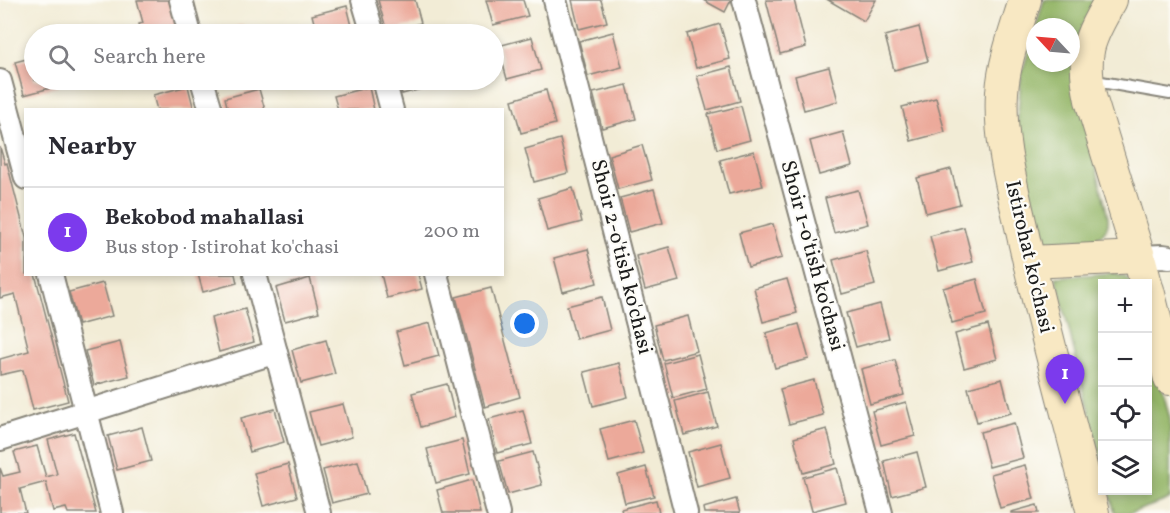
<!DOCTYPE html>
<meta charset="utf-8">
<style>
:root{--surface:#fff;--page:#f2f2f3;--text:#2b2b33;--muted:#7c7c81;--line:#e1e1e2;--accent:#7c3aed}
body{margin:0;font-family:Vollkorn,serif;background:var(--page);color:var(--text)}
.controls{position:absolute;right:18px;bottom:18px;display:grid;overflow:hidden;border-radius:0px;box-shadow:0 3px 9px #0003}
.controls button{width:54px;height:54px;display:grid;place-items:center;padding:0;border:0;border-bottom:2px solid var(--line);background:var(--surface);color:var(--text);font:30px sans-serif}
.compass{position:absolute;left:1026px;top:18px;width:54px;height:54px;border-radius:50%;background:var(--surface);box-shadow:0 3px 9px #0003;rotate:296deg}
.you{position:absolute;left:525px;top:324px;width:21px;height:21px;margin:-15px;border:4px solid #fff;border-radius:50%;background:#1a73e8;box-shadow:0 0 0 9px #1a73e833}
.badge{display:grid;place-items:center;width:39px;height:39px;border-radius:50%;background:var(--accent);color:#fff;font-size:20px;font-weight:700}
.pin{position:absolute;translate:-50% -50px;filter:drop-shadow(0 2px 3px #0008)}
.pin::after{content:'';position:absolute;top:32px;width:21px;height:18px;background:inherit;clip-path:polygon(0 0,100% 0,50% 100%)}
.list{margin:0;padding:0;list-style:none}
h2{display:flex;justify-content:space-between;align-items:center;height:78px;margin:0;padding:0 24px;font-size:26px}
h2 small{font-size:20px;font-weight:400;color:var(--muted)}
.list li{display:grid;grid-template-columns:39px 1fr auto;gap:18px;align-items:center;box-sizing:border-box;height:90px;padding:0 24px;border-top:2px solid var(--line)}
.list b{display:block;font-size:22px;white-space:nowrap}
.list p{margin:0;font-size:20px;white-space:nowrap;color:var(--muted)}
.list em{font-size:20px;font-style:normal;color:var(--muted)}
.icon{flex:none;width:33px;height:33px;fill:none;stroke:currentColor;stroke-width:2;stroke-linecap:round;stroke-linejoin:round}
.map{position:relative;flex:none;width:1170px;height:513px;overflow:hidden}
.search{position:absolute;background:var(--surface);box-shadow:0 3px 9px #0003;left:24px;top:24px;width:480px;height:66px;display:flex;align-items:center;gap:15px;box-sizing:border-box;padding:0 21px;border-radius:33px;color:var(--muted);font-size:22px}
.panel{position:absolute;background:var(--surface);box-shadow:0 3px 9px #0003;left:24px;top:108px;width:480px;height:168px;border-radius:0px}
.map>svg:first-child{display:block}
.forest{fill:#96b76b;stroke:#596a44;stroke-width:1.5}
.building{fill:#eca99a}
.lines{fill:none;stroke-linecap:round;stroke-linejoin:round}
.service-casing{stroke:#878479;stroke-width:14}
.minor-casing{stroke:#878479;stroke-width:26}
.secondary-casing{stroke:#878479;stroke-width:34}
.service{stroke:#fff;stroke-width:10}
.minor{stroke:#fff;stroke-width:22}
.secondary{stroke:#f8e8c3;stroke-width:32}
.labels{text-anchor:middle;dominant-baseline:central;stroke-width:4.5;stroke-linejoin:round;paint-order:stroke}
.street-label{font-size:21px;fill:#1c1c1c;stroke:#fdfcf7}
</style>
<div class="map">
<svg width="1170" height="513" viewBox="0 0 1170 513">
<rect width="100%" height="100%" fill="#fdfcf7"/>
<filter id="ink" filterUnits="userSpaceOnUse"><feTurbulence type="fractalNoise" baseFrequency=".0167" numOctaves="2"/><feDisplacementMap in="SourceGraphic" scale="12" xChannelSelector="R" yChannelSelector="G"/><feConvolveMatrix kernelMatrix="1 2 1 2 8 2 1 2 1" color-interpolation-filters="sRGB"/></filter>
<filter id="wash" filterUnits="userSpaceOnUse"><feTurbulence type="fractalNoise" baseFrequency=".008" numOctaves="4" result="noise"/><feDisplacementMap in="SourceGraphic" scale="24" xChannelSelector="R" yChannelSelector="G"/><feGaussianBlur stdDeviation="1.35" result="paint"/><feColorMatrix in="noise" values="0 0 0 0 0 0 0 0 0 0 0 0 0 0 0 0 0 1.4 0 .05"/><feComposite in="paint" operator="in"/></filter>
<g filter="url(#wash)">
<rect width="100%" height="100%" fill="#f2ecd6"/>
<g class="forest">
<path d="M1044,0H1097L1074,71L1108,217C1109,228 1105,235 1094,239L1045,242L1029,198L1017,127L1021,77L1035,29V63H1071V27H1036Z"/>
<path d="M1114,273L1126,277L1133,283L1102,284V465L1056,277Z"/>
<path d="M1148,333L1170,419V498L1165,501L1130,513H1115L1109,491L1148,490Z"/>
</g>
<g id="blocks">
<g class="building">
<path d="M137,0H172L179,34H142L139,24L143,23Z"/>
<path d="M378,0H415L421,23L387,32Z"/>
<path d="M486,0H523L528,16L493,25Z"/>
<path d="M572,0H601L607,22L579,29Z"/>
<path d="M703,0H731L725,12Z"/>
<path d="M766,0H794L806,47L780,54Z"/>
<path d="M828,0H876L864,21Z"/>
<path d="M347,6L354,34H317L312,15Z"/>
<path d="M720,24L730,59L696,68L687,34Z"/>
<path d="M243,25L246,34H210Z"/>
<path d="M919,27L928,61L894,70L885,36Z"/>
<path d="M613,32L622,67L588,76L579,41Z"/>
<path d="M532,37L541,70L507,79L498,46Z"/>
<path d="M34,57V80H56L58,86L24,95L15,62Z"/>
<path d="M731,67L740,101L707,110L697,76Z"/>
<path d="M829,67L838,101L804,110L795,76Z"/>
<path d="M399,80H436L437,85L402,94Z"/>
<path d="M627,85L636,119L602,128L593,93Z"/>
<path d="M188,86L194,110H157L153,95Z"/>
<path d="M369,87L374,110H338L334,96Z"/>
<path d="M259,89L265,110H228L225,98Z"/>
<path d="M546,90L555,124L521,133L512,100Z"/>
<path d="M936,98L945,132L911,141L902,107Z"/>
<path d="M741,106L750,140L717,149L708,114Z"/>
<path d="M843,132L852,166L819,175L810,141Z"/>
<path d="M560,139L568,173L534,182L525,149Z"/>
<path d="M642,145L652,180L618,189L609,155Z"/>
<path d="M0,147L5,164L7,163L26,237V274H35L68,401L33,410L23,370L0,375V359L29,351L15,294L0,298Z"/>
<path d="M754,151L763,186L729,194L720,160Z"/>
<path d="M951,169L960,204L926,213L917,178Z"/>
<path d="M573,188L582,222L547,231L538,198Z"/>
<path d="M654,189L663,223L629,232L620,198Z"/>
<path d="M858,190L868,224L834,233L825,198Z"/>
<path d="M773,224L782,258L748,267L739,233Z"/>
<path d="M964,227L973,262L939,271L930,236Z"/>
<path d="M669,247L679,281L645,290L636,256Z"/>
<path d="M588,249L597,283L563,292L554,258Z"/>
<path d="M866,251L875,285L842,294L833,260Z"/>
<path d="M198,274H235L237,283L203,292Z"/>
<path d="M381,274H418L422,289L387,298Z"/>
<path d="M310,278L319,312L285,321L276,288Z"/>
<path d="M787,279L797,313L763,322L754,288Z"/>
<path d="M977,279L986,314L952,323L943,288Z"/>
<path d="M103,283L112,316L78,325L69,292Z"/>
<path d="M491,288L520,397L485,407L456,297Z"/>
<path d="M602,297L610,330L576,339L567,306Z"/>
<path d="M880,304L889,338L856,347L846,313Z"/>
<path d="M245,309L254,342L219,352L211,318Z"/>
<path d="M688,316L697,351L663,360L654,325Z"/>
<path d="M430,323L439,356L405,365L396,332Z"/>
<path d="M799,324L809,359L775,368L766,333Z"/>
<path d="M988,325L997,359L964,368L955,334Z"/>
<path d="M326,340L335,374L301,383L292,350Z"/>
<path d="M120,342L129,376L94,385L85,351Z"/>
<path d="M698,354L707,389L673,398L664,363Z"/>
<path d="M895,360L904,395L870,404L861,369Z"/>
<path d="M619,363L628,397L593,406L584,372Z"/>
<path d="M1002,379L1011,413L977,422L968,388Z"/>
<path d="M814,380L823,415L789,424L780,389Z"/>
<path d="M447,384L455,417L421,427L412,393Z"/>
<path d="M708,392L717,426L684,435L675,401Z"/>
<path d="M906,402L915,436L881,445L872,411Z"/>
<path d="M343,404L352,437L318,446L309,412Z"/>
<path d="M275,409L284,442L250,452L241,418Z"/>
<path d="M523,410L532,444L497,453L489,419Z"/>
<path d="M634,420L643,453L609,462L600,429Z"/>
<path d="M1014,423L1023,458L989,467L980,432Z"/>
<path d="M142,427L151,461L117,470L108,436Z"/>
<path d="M827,429L836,464L803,473L794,438Z"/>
<path d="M74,433L96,513H68L66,508L53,511L46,482L20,489L26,513H0V468L3,476L20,472L14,452L37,446L46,477L57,474L48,440Z"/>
<path d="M462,440L470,474L436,483L427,449Z"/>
<path d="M721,443L730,478L697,487L688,452Z"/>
<path d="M533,452L542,485L508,494L499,461Z"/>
<path d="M917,452L926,487L892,496L884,461Z"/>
<path d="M358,461L367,494L332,503L323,470Z"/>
<path d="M288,464L297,497L263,506L254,473Z"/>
<path d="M1025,465L1034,499L1000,508L991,474Z"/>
<path d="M646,467L654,496L625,503L618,475Z"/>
<path d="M837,468L846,502L812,511L803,477Z"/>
<path d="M472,480L480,513H443L437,490Z"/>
<path d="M736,499L740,513H704L703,508Z"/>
<path d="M656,500L659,513H622L621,509Z"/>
<path d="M1037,505L1039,513H1011V512Z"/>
</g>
</g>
</g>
<g filter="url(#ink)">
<use href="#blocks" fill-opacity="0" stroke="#878479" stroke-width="1.5"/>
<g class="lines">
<defs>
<path id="service" d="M1090,80L1170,94"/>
<g id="minor">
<path d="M181,0L190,34"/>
<path d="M363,0L373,34"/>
<path d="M555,0L686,513"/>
<path d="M744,0L881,513"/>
<path d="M202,80L211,110"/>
<path d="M384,80L392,110"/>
<path d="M0,81L26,178"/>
<path d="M1139,257L1163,256L1170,257"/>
<path d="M51,274L112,513"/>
<path d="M255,274L319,513"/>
<path d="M436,274L498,513"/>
<path d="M0,439L276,352"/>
</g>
<g id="secondary">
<path d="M1025,0C1016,30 1004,61 1002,92C999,140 1012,186 1022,231C1043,326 1069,419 1093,513"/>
<path d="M1111,0C1088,39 1081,54 1091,100L1139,257L1146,284"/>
<path d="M1029,262L1139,257"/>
<path d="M1148,290L1170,379"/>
</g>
</defs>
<use href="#service" class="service-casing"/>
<use href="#minor" class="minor-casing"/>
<use href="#secondary" class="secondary-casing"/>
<use href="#service" class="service"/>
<use href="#minor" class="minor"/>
<use href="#secondary" class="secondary"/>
</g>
</g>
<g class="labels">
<g class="street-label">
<text transform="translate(812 256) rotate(75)">Shoir 1-o'tish ko'chasi</text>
<text transform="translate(621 257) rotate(76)">Shoir 2-o'tish ko'chasi</text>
<text transform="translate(1029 257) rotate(77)">Istirohat ko'chasi</text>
</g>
</g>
</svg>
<div class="controls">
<button>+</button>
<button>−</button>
<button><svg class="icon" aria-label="locate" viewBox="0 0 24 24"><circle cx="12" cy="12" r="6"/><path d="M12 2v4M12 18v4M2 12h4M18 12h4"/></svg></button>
<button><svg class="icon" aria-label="layers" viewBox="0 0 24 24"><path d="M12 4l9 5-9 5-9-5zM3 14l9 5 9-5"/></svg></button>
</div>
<svg class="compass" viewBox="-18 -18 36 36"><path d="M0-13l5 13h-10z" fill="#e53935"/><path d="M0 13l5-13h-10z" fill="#7c7c81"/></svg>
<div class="you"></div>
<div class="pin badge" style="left:1065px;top:404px">1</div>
<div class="search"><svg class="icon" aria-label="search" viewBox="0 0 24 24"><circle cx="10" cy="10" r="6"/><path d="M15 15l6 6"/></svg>Search here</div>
<section class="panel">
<h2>Nearby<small></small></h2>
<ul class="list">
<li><span class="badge">1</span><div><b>Bekobod mahallasi</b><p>Bus stop · Istirohat ko'chasi</p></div><em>200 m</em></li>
</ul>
</section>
</div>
